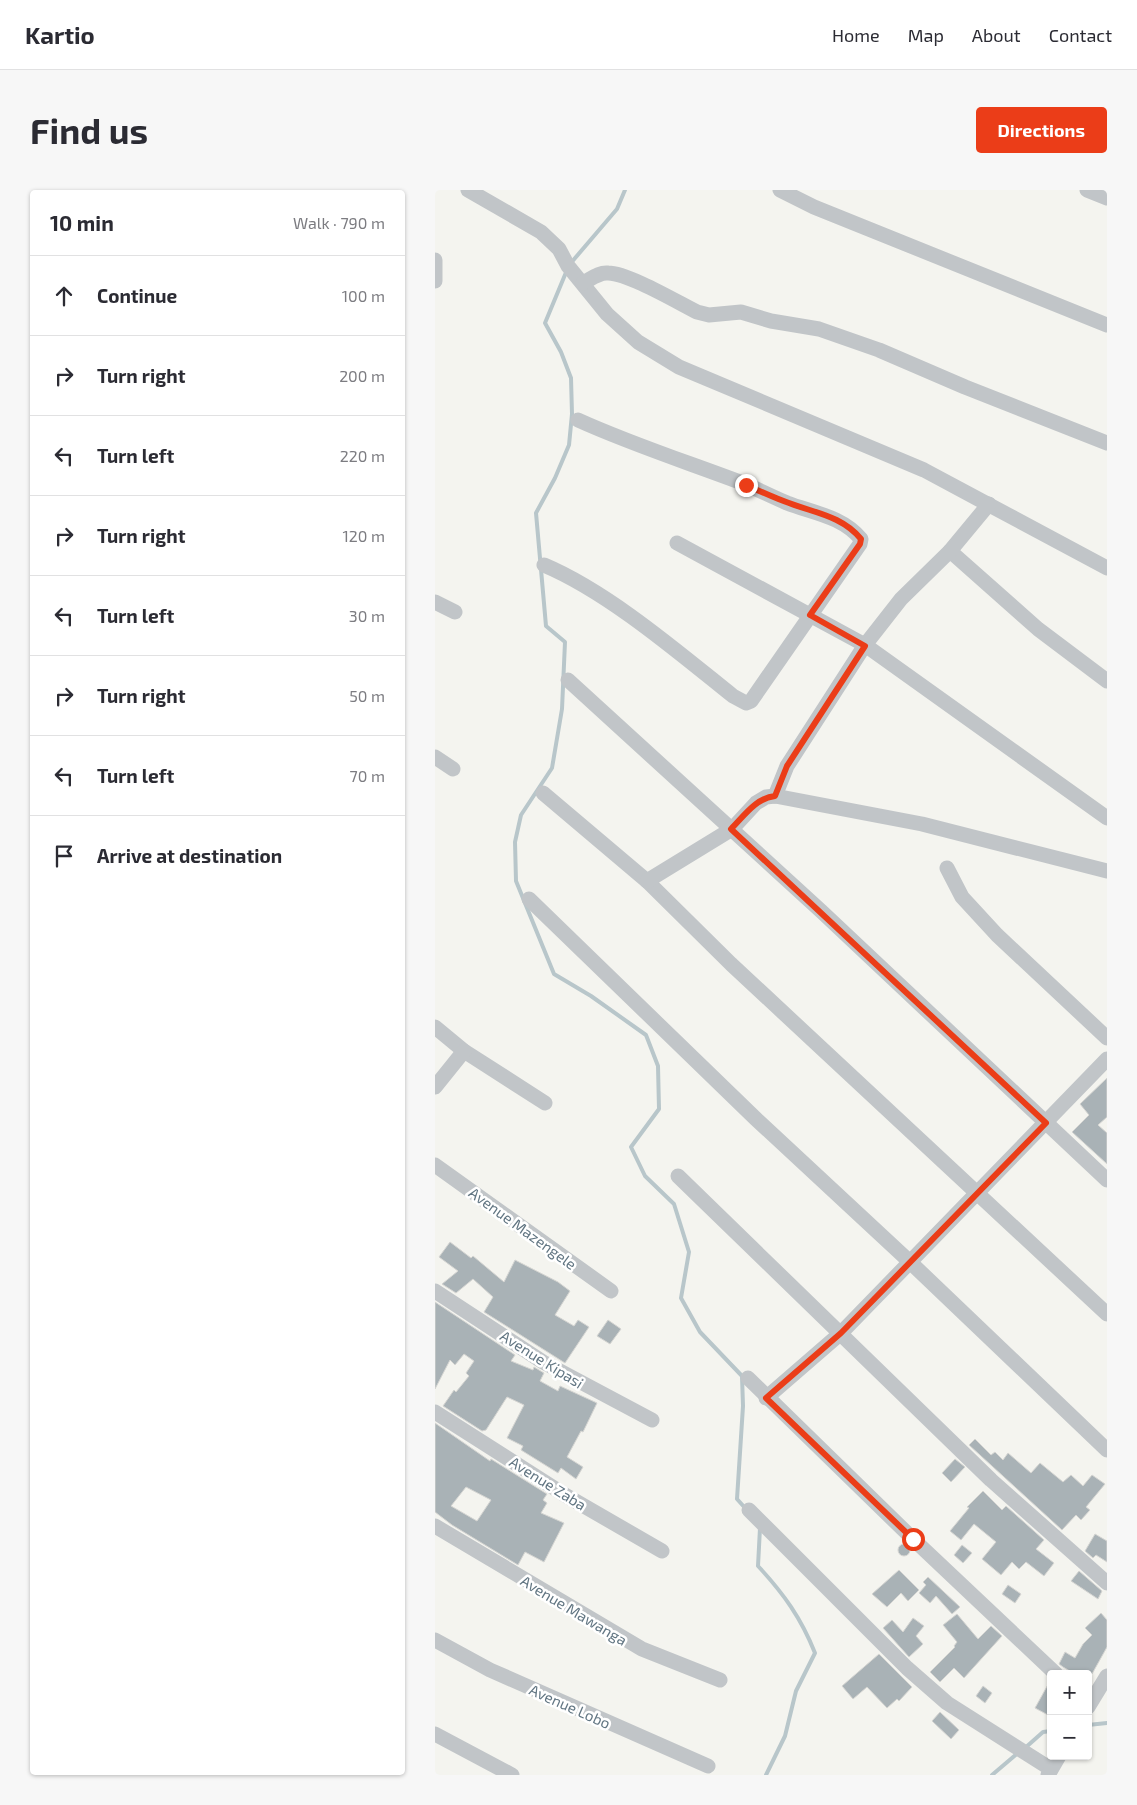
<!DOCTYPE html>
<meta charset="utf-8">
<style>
:root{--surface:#fff;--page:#f7f7f7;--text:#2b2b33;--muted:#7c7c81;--line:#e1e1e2;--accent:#eb3d18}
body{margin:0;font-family:"Exo 2",sans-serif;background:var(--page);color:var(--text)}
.controls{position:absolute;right:15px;bottom:15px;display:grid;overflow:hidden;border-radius:5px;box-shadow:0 1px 4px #0004}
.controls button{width:45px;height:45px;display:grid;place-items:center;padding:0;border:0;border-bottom:1px solid var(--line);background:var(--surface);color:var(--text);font:25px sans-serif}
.stop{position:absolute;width:15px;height:15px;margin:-11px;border:4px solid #eb3d18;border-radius:50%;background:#fff}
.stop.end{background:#eb3d18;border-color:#fff;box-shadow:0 1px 5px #0008}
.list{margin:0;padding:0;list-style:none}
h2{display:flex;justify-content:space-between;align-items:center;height:65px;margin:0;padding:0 20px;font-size:21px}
h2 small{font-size:16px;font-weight:400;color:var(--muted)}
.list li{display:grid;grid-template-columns:32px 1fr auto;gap:15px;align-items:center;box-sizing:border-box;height:80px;padding:0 20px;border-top:1px solid var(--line)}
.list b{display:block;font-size:19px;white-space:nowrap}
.list em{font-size:16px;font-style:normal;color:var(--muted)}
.icon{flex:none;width:28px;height:28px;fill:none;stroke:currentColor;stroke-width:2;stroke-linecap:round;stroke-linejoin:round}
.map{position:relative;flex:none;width:672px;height:1585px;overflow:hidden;border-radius:5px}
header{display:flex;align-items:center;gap:30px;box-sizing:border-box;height:70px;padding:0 25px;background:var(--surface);border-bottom:1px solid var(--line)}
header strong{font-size:24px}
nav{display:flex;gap:28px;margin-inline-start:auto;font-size:18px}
.intro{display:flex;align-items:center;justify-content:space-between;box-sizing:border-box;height:120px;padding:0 30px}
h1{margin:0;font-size:35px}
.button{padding:12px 22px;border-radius:5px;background:var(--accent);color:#fff;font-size:18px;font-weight:700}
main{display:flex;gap:30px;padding:0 30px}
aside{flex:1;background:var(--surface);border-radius:5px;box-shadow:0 1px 4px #0004}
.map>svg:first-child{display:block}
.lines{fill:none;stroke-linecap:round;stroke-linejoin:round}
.stream{stroke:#b8c6ca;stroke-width:4}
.building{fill:#a9b2b6;stroke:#d5d5d2;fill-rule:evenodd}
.street{stroke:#c1c5c8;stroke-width:15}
.route{stroke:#eb3d18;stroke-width:6}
.labels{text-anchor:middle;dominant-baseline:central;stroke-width:5;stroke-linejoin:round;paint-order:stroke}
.street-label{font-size:15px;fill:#617582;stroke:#fff}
</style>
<header>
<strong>Kartio</strong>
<nav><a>Home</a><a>Map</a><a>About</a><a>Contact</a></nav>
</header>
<div class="intro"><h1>Find us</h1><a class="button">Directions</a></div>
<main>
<aside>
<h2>10 min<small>Walk · 790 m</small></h2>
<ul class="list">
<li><svg class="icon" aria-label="ahead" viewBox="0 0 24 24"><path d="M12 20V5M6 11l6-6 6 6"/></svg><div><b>Continue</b></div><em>100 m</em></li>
<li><svg class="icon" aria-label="right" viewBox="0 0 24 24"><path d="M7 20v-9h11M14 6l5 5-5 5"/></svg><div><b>Turn right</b></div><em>200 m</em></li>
<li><svg class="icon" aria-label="left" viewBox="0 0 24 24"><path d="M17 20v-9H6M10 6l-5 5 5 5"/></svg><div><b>Turn left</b></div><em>220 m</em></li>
<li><svg class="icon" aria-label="right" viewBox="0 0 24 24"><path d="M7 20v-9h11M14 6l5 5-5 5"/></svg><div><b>Turn right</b></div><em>120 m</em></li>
<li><svg class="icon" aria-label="left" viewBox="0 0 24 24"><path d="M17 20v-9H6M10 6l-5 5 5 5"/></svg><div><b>Turn left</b></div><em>30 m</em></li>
<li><svg class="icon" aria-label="right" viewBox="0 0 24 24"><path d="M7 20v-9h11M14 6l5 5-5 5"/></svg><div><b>Turn right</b></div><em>50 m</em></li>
<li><svg class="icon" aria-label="left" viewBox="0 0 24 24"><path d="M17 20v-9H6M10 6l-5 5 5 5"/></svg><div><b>Turn left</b></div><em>70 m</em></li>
<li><svg class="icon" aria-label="arrive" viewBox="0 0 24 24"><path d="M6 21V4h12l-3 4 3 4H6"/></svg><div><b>Arrive at destination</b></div></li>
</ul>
</aside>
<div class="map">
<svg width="672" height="1585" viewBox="0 0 672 1585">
<rect width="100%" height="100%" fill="#f4f4ef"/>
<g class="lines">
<g class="stream">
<path d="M135,74L182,19L190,0"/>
<path d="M132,80L110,133L126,162L136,188L137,224L134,255L120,288L101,323L111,436L130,452L127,519L117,578L86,625L80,652L81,691L119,784L156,806L211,845L223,876L224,919L196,957L210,986L239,1014L254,1062L246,1108L265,1142L307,1186L308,1216L302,1309L311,1319"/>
<path d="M325,1338L323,1376C349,1404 366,1428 380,1463L361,1501L350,1546L331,1585"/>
<path d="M653,1535L672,1533"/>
<path d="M590,1558L608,1542L616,1541"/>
<path d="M557,1585L584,1562"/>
</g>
</g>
<g class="building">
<path d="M672,888V927L663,935L672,943V974L637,942L654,925L645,914Z"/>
<path d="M15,1052L36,1068L38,1066L69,1092L80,1070L123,1092L135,1101L120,1125L139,1136L143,1130L154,1137L130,1173L49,1122L58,1107L38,1089L21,1103L7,1094L23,1081L4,1067Z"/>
<path d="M0,1112L80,1165L76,1171L98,1180L99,1177L109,1183L105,1191L123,1201L125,1196L162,1213L148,1242L146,1241L132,1267L148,1277L141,1289L126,1278L123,1283L86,1260L88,1256L72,1248L89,1215L72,1207L51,1240L47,1241L8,1216L19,1200L21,1202L34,1186L31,1183L39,1171L29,1164L20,1175L15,1170L0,1199Z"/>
<path d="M173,1130L186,1139L175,1154L162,1146Z"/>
<path d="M0,1233L55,1271L56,1269L112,1304L108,1310L112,1313L106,1323L129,1333L109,1372L90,1362L83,1375L17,1335L0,1322ZM31,1297L56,1310L42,1331L16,1316Z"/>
<path d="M540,1249L556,1265L560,1262L568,1270L573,1263L596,1283L605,1273L628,1292L636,1285L648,1296L657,1285L670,1294L651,1317L655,1320L646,1330L641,1325L627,1340L534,1255Z"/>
<path d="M520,1269L530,1277L516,1292L507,1283Z"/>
<path d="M548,1301L567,1320L571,1316L609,1350L601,1359L619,1373L609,1386L591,1372L584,1379L577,1372L566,1385L547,1369L561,1352L539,1334L526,1350L515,1341L534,1318L532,1317Z"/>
<path d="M660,1344L672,1351V1372L661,1365L658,1368L650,1361Z"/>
<circle cx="469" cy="1360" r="6"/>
<path d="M527,1355L537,1363L528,1373L519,1365Z"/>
<path d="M464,1380L484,1400L473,1411L466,1403L452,1417L437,1404Z"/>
<path d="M644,1381L667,1401L663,1409L636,1391Z"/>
<path d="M493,1387L525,1417L517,1424L501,1406L495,1413L484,1403L491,1395L488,1392Z"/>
<path d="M573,1395L586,1404L580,1413L567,1404Z"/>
<path d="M666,1423L672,1430V1457L657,1484H640L628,1477L624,1474L630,1462L640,1468L648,1454L657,1445L650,1438Z"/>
<path d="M522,1424L543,1449L556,1436L567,1446L529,1488L519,1478L505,1492L495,1482L520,1457L519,1456L522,1452L508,1435Z"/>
<path d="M478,1428L489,1436L481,1446L488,1454L474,1467L448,1438L457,1430L468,1442Z"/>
<path d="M444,1464L477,1497L464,1511L462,1509L452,1518L432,1497L418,1509L407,1496Z"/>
<path d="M615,1491L616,1519L613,1525L600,1518Z"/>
<path d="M548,1496L557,1503L550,1513L541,1506Z"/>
<path d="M505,1522L524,1540L516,1549L497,1531Z"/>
</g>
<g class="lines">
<g class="street">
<path d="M33,0L106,42L124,59L133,76L172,124L203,152L244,177L489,280L672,378"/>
<path d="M345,0L379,17L672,135"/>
<path d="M652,0L672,8"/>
<path d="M0,70V91"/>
<path d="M148,93C156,89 164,82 173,83C193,83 242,112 262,122L274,125L306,122L336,131L384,139L444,160L530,197L672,253"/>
<path d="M242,353L430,455L672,628"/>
<path d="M515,361L603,439L672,491"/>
<path d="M109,375C173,402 243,462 298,506L311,513L316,511L425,354L426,349C407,326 378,323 352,313C338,307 324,300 310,294C255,273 198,255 143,230"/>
<path d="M0,412L20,422"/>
<path d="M133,490L386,721L672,990"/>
<path d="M0,567L18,579"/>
<path d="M108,603L212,691L296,774L672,1124"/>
<path d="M340,606L352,576L430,455L466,409L515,361L554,314"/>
<path d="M512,678L527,707L562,745L672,848"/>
<path d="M212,691L297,639L321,613L331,607L340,606L487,634L672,681"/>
<path d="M94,709L321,929L475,1072L672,1260"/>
<path d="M0,837L29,861L110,913"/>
<path d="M0,897L29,861"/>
<path d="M0,975L176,1101"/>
<path d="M243,986L556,1290L672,1393"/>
<path d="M0,1101L108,1172L217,1230"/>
<path d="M313,1188L478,1349L621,1484"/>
<path d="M331,1208L406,1143L672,869"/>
<path d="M0,1222L130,1305L227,1361"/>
<path d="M314,1320L472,1478L512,1513L616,1579"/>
<path d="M0,1336L207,1459L285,1490"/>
<path d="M0,1450L55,1480L273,1576"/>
<path d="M653,1517L672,1486"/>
<path d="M0,1544L77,1585"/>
<path d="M613,1585L624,1566"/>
</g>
</g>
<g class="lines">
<path class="route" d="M311,295C325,301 339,308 354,313C380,323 407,326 426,349L425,354L375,425L430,456L352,576L340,606C321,608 309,626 296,639L611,933L406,1143L331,1208L478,1349"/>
</g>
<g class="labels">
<g class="street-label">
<text transform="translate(88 1038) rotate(36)">Avenue Mazengele</text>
<text transform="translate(107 1169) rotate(32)">Avenue Kipasi</text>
<text transform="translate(113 1293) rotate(32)">Avenue Zaba</text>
<text transform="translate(139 1420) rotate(31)">Avenue Mawanga</text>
<text transform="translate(135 1516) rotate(24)">Avenue Lobo</text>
</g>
</g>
</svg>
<div class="controls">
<button>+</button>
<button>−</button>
</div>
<div class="stop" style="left:478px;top:1349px"></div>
<div class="stop end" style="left:311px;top:295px"></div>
</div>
</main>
